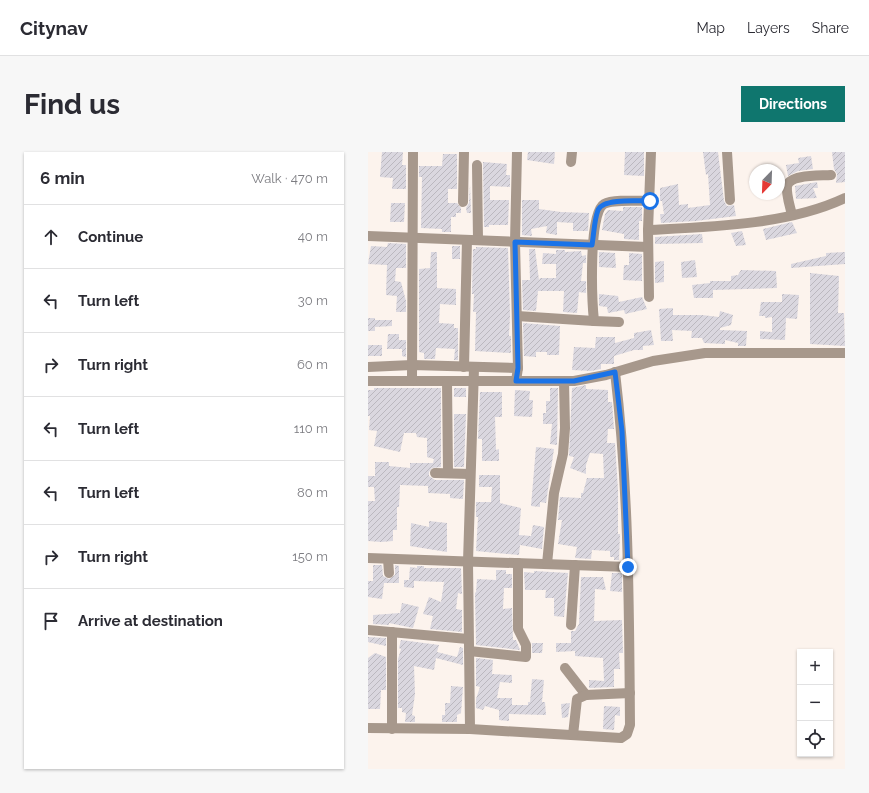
<!DOCTYPE html>
<meta charset="utf-8">
<style>
:root{--surface:#fff;--page:#f7f7f7;--text:#2b2b33;--muted:#7c7c81;--line:#e1e1e2;--accent:#0f766e}
body{margin:0;font-family:Raleway,sans-serif;background:var(--page);color:var(--text)}
.controls{position:absolute;right:12px;bottom:12px;display:grid;overflow:hidden;border-radius:0px;box-shadow:0 1px 3px #0004}
.controls button{width:36px;height:36px;display:grid;place-items:center;padding:0;border:0;border-bottom:1px solid var(--line);background:var(--surface);color:var(--text);font:20px sans-serif}
.compass{position:absolute;left:381px;top:12px;width:36px;height:36px;border-radius:50%;background:var(--surface);box-shadow:0 1px 3px #0004;rotate:203deg}
.stop{position:absolute;width:12px;height:12px;margin:-9px;border:3px solid #1a73e8;border-radius:50%;background:#fff}
.stop.end{background:#1a73e8;border-color:#fff;box-shadow:0 1px 4px #0008}
.list{margin:0;padding:0;list-style:none}
h2{display:flex;justify-content:space-between;align-items:center;height:52px;margin:0;padding:0 16px;font-size:17px}
h2 small{font-size:13px;font-weight:400;color:var(--muted)}
.list li{display:grid;grid-template-columns:26px 1fr auto;gap:12px;align-items:center;box-sizing:border-box;height:64px;padding:0 16px;border-top:1px solid var(--line)}
.list b{display:block;font-size:15px;white-space:nowrap}
.list em{font-size:13px;font-style:normal;color:var(--muted)}
.icon{flex:none;width:22px;height:22px;fill:none;stroke:currentColor;stroke-width:2;stroke-linecap:round;stroke-linejoin:round}
.map{position:relative;flex:none;width:477px;height:617px;overflow:hidden;border-radius:0px}
header{display:flex;align-items:center;gap:24px;box-sizing:border-box;height:56px;padding:0 20px;background:var(--surface);border-bottom:1px solid var(--line)}
header strong{font-size:19px}
nav{display:flex;gap:22px;margin-inline-start:auto;font-size:14px}
.intro{display:flex;align-items:center;justify-content:space-between;box-sizing:border-box;height:96px;padding:0 24px}
h1{margin:0;font-size:28px}
.button{padding:10px 18px;border-radius:0px;background:var(--accent);color:#fff;font-size:14px;font-weight:700}
main{display:flex;gap:24px;padding:0 24px}
aside{flex:1;background:var(--surface);border-radius:0px;box-shadow:0 1px 3px #0004}
.map>svg:first-child{display:block}
.building{fill:url(#building-hatch)}
.lines{fill:none;stroke-linecap:round;stroke-linejoin:round}
.minor{stroke:#a7988c;stroke-width:10}
.route{stroke:#1a73e8;stroke-width:5}
</style>
<header>
<strong>Citynav</strong>
<nav><a>Map</a><a>Layers</a><a>Share</a></nav>
</header>
<div class="intro"><h1>Find us</h1><a class="button">Directions</a></div>
<main>
<aside>
<h2>6 min<small>Walk · 470 m</small></h2>
<ul class="list">
<li><svg class="icon" aria-label="ahead" viewBox="0 0 24 24"><path d="M12 20V5M6 11l6-6 6 6"/></svg><div><b>Continue</b></div><em>40 m</em></li>
<li><svg class="icon" aria-label="left" viewBox="0 0 24 24"><path d="M17 20v-9H6M10 6l-5 5 5 5"/></svg><div><b>Turn left</b></div><em>30 m</em></li>
<li><svg class="icon" aria-label="right" viewBox="0 0 24 24"><path d="M7 20v-9h11M14 6l5 5-5 5"/></svg><div><b>Turn right</b></div><em>60 m</em></li>
<li><svg class="icon" aria-label="left" viewBox="0 0 24 24"><path d="M17 20v-9H6M10 6l-5 5 5 5"/></svg><div><b>Turn left</b></div><em>110 m</em></li>
<li><svg class="icon" aria-label="left" viewBox="0 0 24 24"><path d="M17 20v-9H6M10 6l-5 5 5 5"/></svg><div><b>Turn left</b></div><em>80 m</em></li>
<li><svg class="icon" aria-label="right" viewBox="0 0 24 24"><path d="M7 20v-9h11M14 6l5 5-5 5"/></svg><div><b>Turn right</b></div><em>150 m</em></li>
<li><svg class="icon" aria-label="arrive" viewBox="0 0 24 24"><path d="M6 21V4h12l-3 4 3 4H6"/></svg><div><b>Arrive at destination</b></div></li>
</ul>
</aside>
<div class="map">
<svg width="477" height="617" viewBox="0 0 477 617">
<defs>
<pattern id="building-hatch" width="6" height="6" patternUnits="userSpaceOnUse"><rect width="6" height="6" fill="#dad7df"/><path d="M-1 1l2-2M0 6l6-6M5 7l2-2" fill="none" stroke="#bbb8bf"/></pattern>
</defs>
<rect width="100%" height="100%" fill="#fcf3ed"/>
<g class="building">
<path d="M14,0H35L34,13H38V37H24L25,26L12,25Z"/>
<path d="M160,0H187L186,12L159,8Z"/>
<path d="M257,0H276V24L256,23Z"/>
<path d="M335,0H350L356,49L359,54L366,53L368,64L328,69L293,71L292,62H296L294,49H292V36L310,32L311,53L320,52V56L342,53L340,22L338,23Z"/>
<path d="M464,0H477V30L468,31L469,22L466,17Z"/>
<path d="M75,2H89V37H80V51H89L93,56V61H88V65H83V80H74V77L53,76L54,25H51V14H74Z"/>
<path d="M443,4L445,17L430,19L420,24L418,13L431,11L430,6Z"/>
<path d="M115,10L139,12L138,23H142V35L122,34V48H141L140,73H121V75H116Z"/>
<path d="M449,30L450,36H445L449,46L428,47L427,34Z"/>
<path d="M102,32L103,61H99L98,56L101,51Z"/>
<path d="M154,48H171V57L193,60L221,61L220,79H205V71L189,70V83L178,81L179,74L163,77L164,84L154,83Z"/>
<path d="M23,51H37L36,70H22Z"/>
<path d="M255,55H274V69H271V88L256,87V82L234,78L237,62L240,58L255,59Z"/>
<path d="M424,70L429,81L398,88L395,77Z"/>
<path d="M374,79L378,93L368,94L363,81Z"/>
<path d="M334,82L335,91L287,92V85Z"/>
<path d="M20,91L38,92V116H28L27,129L33,130L38,149V160H28L29,144L18,143L19,113L0,112L3,94L19,95Z"/>
<rect x="84" y="94" width="8" height="13"/>
<path d="M108,95L140,96L142,163L141,184H143V201L107,199L108,160H105L106,142H104L105,97H108Z"/>
<path d="M161,97H167L171,128L172,126H188V112H174L175,101L188,102V98H197V100L213,99L214,104L218,103V111H215L213,129H218V141L211,140L209,161L195,160L196,139H170L168,159L155,158L154,128H162Z"/>
<path d="M63,100H69V136L88,137V153L72,152L71,171L86,172V176H90V208H86L87,197L68,196L67,207H56V201L51,200V117L62,116Z"/>
<path d="M231,100L247,101L248,116L231,115Z"/>
<path d="M477,100V112L423,116V112L458,104V101Z"/>
<path d="M261,101L274,102V129L255,128L256,113H261Z"/>
<path d="M327,108L329,125L314,126L313,110Z"/>
<path d="M296,109V130L287,131V110Z"/>
<path d="M373,118L408,119L409,136L345,138V146H326L324,133L342,131V129H363V124L370,123Z"/>
<path d="M442,121L471,124L470,161H476L477,194L442,192Z"/>
<path d="M231,142L250,144L251,150L274,145L279,157L257,162L256,158L240,161L239,155L231,154Z"/>
<path d="M414,142L431,143L429,167L418,166L417,188L392,187V179L404,180V165L397,166V164H391L393,150H414Z"/>
<path d="M305,156V163H334L351,165L352,159L365,163L363,173L352,176V178L379,179L378,194H370V191L357,188V192L336,191L334,186H323L324,179L304,178L305,189H293L291,157Z"/>
<path d="M0,166H7V168H24V174L7,175V179H0Z"/>
<path d="M155,171L192,174L191,203H179V200H168V205L156,204Z"/>
<path d="M283,178L286,193L275,194V198H266L246,204V212H233V217L223,219L204,218L206,195L227,196L228,185H247V191L266,186V181Z"/>
<path d="M20,182H31V188H38V205L34,204V197H19Z"/>
<rect x="0" y="193" width="14" height="11"/>
<path d="M218,233V237L240,238V250H244L246,277H240L239,291H247L250,338V382H252L251,408H246V405H242V399L224,398L223,407L207,406L209,395L190,392L194,368H190L192,345L213,346V341H215L219,326H236L235,302L222,301L218,313V322L202,316L206,305L201,304L204,236Z"/>
<path d="M6,236H73V315L64,316L61,320V324L67,328H96L95,347L82,346V342L60,341V334L32,333L31,355H29V378H25V389L13,390L0,389V349H7L6,335H0V324H7V310H21V314L42,316V311H65L66,307L59,305V286L49,285L48,281H36L32,300L6,294L9,279L1,278L2,264H0V238H6Z"/>
<rect x="86" y="236" width="12" height="9"/>
<path d="M182,236H190L189,293L182,292L184,272H175V261H178V249H182Z"/>
<path d="M147,238L162,239L161,248H165L164,265L146,264Z"/>
<path d="M112,240H134V265H127L128,298L131,297V309H114V287H110Z"/>
<path d="M86,262H98L96,315H86Z"/>
<path d="M168,295L186,297L178,351L172,350V355L163,354Z"/>
<path d="M111,323H132V351L153,356L151,383L163,384L165,373L176,375L174,397L152,393L151,403L108,399L110,365H108V350H123L124,335H111Z"/>
<path d="M61,369L79,371V400L42,394L43,371L61,375Z"/>
<path d="M5,413H14L15,424L21,427L27,423V413L31,414V431H16L14,447L0,445V429H5Z"/>
<path d="M49,414H56V416H93L94,442L90,441L88,457L94,458V480L62,477L65,464L55,462L61,445L73,450L76,430L46,429V436L36,435V428H41L42,415L49,416Z"/>
<path d="M128,418H138V422H144V436H136L135,457L144,456L145,488H148L152,498L108,493L107,440L108,441L109,427L128,428Z"/>
<path d="M166,419L200,421L196,465L186,464V446H177L178,438H157L156,420L166,421Z"/>
<path d="M244,421H254V440L242,439Z"/>
<path d="M213,425H235L238,438L227,437L226,469L254,468L255,501H251L252,517H246V535L221,536V528L236,529L235,506L207,504V499L188,500V491H203V479H207L211,472Z"/>
<path d="M34,451L51,455L45,476L21,471V473L5,472V463L32,461Z"/>
<path d="M0,485L18,486V494L0,490Z"/>
<path d="M33,488L71,493L69,500L89,505L92,495L95,496V513L68,506L66,518L46,514L47,542L44,563L47,564V570H37L38,561L34,560V556H30V507L33,497L31,496Z"/>
<path d="M164,491H175L174,501H164Z"/>
<path d="M7,501L18,505V538H13L12,557H0V506Z"/>
<path d="M108,506L125,508L124,522L144,523V531L132,530L129,546H144V553H160V550H162L164,527L176,528L174,550H177L178,563L141,562V569L131,568V558L117,554L115,558L108,556V547L112,535L108,534Z"/>
<path d="M83,534L95,535L93,561L89,563V570H74V563H77V551H82Z"/>
<path d="M202,551L200,565L194,566L193,552Z"/>
<path d="M236,554L252,555V564L247,563L246,578L235,577Z"/>
</g>
<g class="lines">
<g class="minor">
<path d="M359,0L362,48"/>
<path d="M203,10L204,0"/>
<path d="M109,13L110,88"/>
<path d="M95,50L96,0"/>
<path d="M424,63C422,54 418,43 419,34C422,22 453,24 463,23"/>
<path d="M280,78C342,75 420,73 477,46"/>
<path d="M0,84L280,95"/>
<path d="M281,145L280,78L283,0"/>
<path d="M149,164L226,169"/>
<path d="M251,170L226,169C224,150 220,61 236,52C245,47 270,49 281,49"/>
<path d="M0,215L44,213L150,216"/>
<path d="M96,215L99,88"/>
<path d="M0,229H206L238,223L285,209L337,201H477"/>
<path d="M44,229L45,0"/>
<path d="M79,229L80,321"/>
<path d="M148,229L150,216L147,90L149,0"/>
<path d="M67,321L102,322"/>
<path d="M0,406L261,415"/>
<path d="M20,407L21,421"/>
<path d="M179,412L186,341L195,302L197,276L196,229"/>
<path d="M203,473L207,413"/>
<path d="M0,478L100,487"/>
<path d="M101,499L158,505V493L150,477V411"/>
<path d="M197,516L218,543"/>
<path d="M0,576L102,577L253,586L259,582L262,573C261,455 261,337 247,220"/>
<path d="M24,577V480"/>
<path d="M102,577L100,410L106,216"/>
<path d="M205,583L209,547L218,543L262,541"/>
</g>
</g>
<g class="lines">
<path class="route" d="M260,415L254,279L247,220L206,229H148L150,216L147,90L224,93C226,82 226,69 230,58C235,46 270,49 282,49"/>
</g>
</svg>
<div class="controls">
<button>+</button>
<button>−</button>
<button><svg class="icon" aria-label="locate" viewBox="0 0 24 24"><circle cx="12" cy="12" r="6"/><path d="M12 2v4M12 18v4M2 12h4M18 12h4"/></svg></button>
</div>
<svg class="compass" viewBox="-18 -18 36 36"><path d="M0-13l5 13h-10z" fill="#e53935"/><path d="M0 13l5-13h-10z" fill="#7c7c81"/></svg>
<div class="stop" style="left:282px;top:49px"></div>
<div class="stop end" style="left:260px;top:415px"></div>
</div>
</main>
